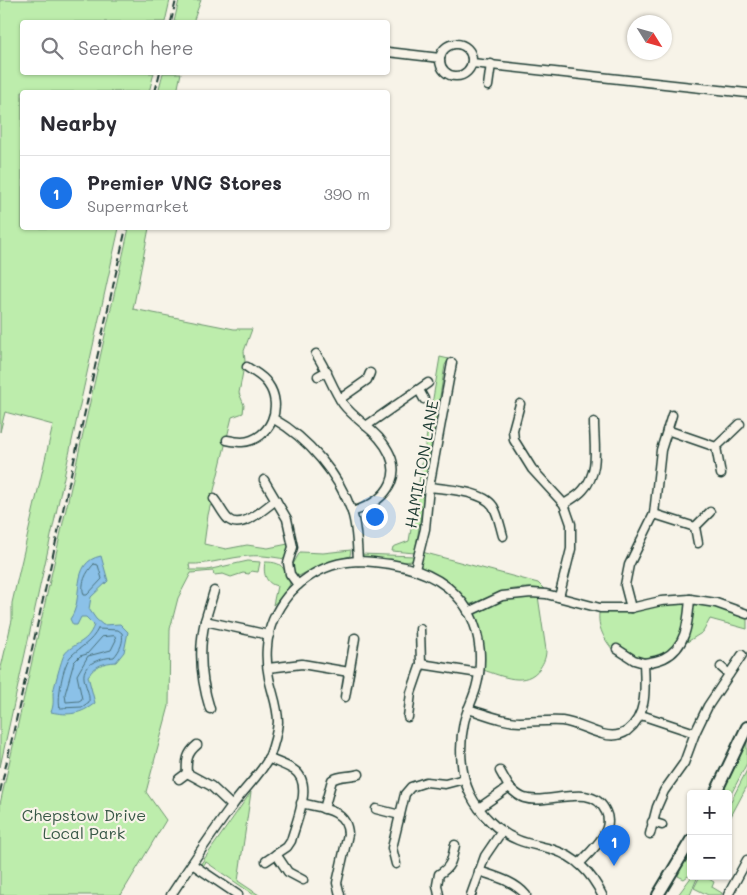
<!DOCTYPE html>
<meta charset="utf-8">
<style>
:root{--surface:#fff;--page:#f7f7f7;--text:#2b2b33;--muted:#7c7c81;--line:#e1e1e2;--accent:#1a73e8}
body{margin:0;font-family:Mali,sans-serif;background:var(--page);color:var(--text)}
.controls{position:absolute;right:15px;bottom:15px;display:grid;overflow:hidden;border-radius:5px;box-shadow:0 1px 4px #0004}
.controls button{width:45px;height:45px;display:grid;place-items:center;padding:0;border:0;border-bottom:1px solid var(--line);background:var(--surface);color:var(--text);font:25px sans-serif}
.compass{position:absolute;left:627px;top:15px;width:45px;height:45px;border-radius:50%;background:var(--surface);box-shadow:0 1px 4px #0004;rotate:127deg}
.you{position:absolute;left:374px;top:516px;width:18px;height:18px;margin:-12px;border:4px solid #fff;border-radius:50%;background:#1a73e8;box-shadow:0 0 0 8px #1a73e833}
.badge{display:grid;place-items:center;width:32px;height:32px;border-radius:50%;background:var(--accent);color:#fff;font-size:16px;font-weight:700}
.pin{position:absolute;translate:-50% -41px;filter:drop-shadow(0 1px 2px #0008)}
.pin::after{content:'';position:absolute;top:26px;width:18px;height:15px;background:inherit;clip-path:polygon(0 0,100% 0,50% 100%)}
.list{margin:0;padding:0;list-style:none}
h2{display:flex;justify-content:space-between;align-items:center;height:65px;margin:0;padding:0 20px;font-size:21px}
h2 small{font-size:16px;font-weight:400;color:var(--muted)}
.list li{display:grid;grid-template-columns:32px 1fr auto;gap:15px;align-items:center;box-sizing:border-box;height:75px;padding:0 20px;border-top:1px solid var(--line)}
.list b{display:block;font-size:19px;white-space:nowrap}
.list p{margin:0;font-size:16px;white-space:nowrap;color:var(--muted)}
.list em{font-size:16px;font-style:normal;color:var(--muted)}
.icon{flex:none;width:28px;height:28px;fill:none;stroke:currentColor;stroke-width:2;stroke-linecap:round;stroke-linejoin:round}
.map{position:relative;flex:none;width:747px;height:895px;overflow:hidden}
.search{position:absolute;background:var(--surface);box-shadow:0 1px 4px #0004;left:20px;top:20px;width:370px;height:55px;display:flex;align-items:center;gap:12px;box-sizing:border-box;padding:0 18px;border-radius:5px;color:var(--muted);font-size:19px}
.panel{position:absolute;background:var(--surface);box-shadow:0 1px 4px #0004;left:20px;top:90px;width:370px;height:140px;border-radius:5px}
.map>svg:first-child{display:block}
.green{fill:#bdedac;stroke:#6e9570}
.water{fill:#8bc1e8;stroke:#608ca0}
.lines{fill:none;stroke-linecap:round;stroke-linejoin:round}
.shore{stroke:#4a727c;stroke-width:1}
.street-casing{stroke:#1f3d34;stroke-width:11}
.secondary-casing{stroke:#1f3d34;stroke-width:14}
.street{stroke:#f7f3e8;stroke-width:8}
.secondary{stroke:#f7f3e8;stroke-width:10}
.rail{stroke:#1f3d34;stroke-width:2;stroke-dasharray:8 4;stroke-linecap:butt}
.labels{text-anchor:middle;dominant-baseline:central;stroke-width:4.5;stroke-linejoin:round;paint-order:stroke}
.street-label{font-size:16px;fill:#1f3d34;stroke:#f7f3e8}
.park-label{font-size:16px;fill:#375746;stroke:#f7f3e8}
</style>
<div class="map">
<svg width="747" height="895" viewBox="0 0 747 895">
<rect width="100%" height="100%" fill="#f7f3e8"/>
<filter id="ink" filterUnits="userSpaceOnUse"><feTurbulence type="fractalNoise" baseFrequency=".02" numOctaves="2"/><feDisplacementMap in="SourceGraphic" scale="10" xChannelSelector="R" yChannelSelector="G"/><feConvolveMatrix kernelMatrix="1 2 1 2 8 2 1 2 1" color-interpolation-filters="sRGB"/></filter>
<g filter="url(#ink)">
<g class="green">
<path d="M0,0H170L165,22H22V72L154,73L149,92H22V228H119L0,767V672L12,620V603L53,425L5,412L0,432Z"/>
<path d="M179,0H201L193,22H174Z"/>
<path d="M163,73H181L177,92H158Z"/>
<path d="M129,228H149L133,309L234,329H252L244,351L245,361L239,393L244,405L243,413L232,417L208,515L204,544L226,549L247,545L268,548L288,544L290,549L285,559C273,557 261,555 249,556C229,557 209,565 189,564L190,570H207L248,561L260,562L258,572L251,571L249,574L243,573L231,577L223,574L214,575L213,571L191,573L178,598L170,629L169,706L146,792L166,820L121,895H0V804Z"/>
<path d="M440,357L449,359L445,365L415,553L392,551L393,547L409,541Z"/>
<path d="M351,550L350,556L320,565L299,576L294,573L292,566L300,552L323,553Z"/>
<path d="M422,552L538,583L544,589C510,585 501,593 471,604H467L449,583L420,566L419,563Z"/>
<path d="M361,554L414,556L412,561L404,562L362,557Z"/>
<path d="M265,562C274,562 282,563 285,572C286,576 290,578 290,583C289,590 278,601 273,605L277,586C265,583 263,573 265,562Z"/>
<path d="M538,596L546,650C546,657 544,662 540,668C525,688 503,676 483,670L475,620V615L478,610L508,598Z"/>
<path d="M690,599L677,650L644,663L617,649L613,650C603,638 596,624 600,608Z"/>
<path d="M697,602L710,604L744,616L747,618V629L710,619L703,632L684,644L693,604Z"/>
<path d="M747,736V763L728,800V794H719Z"/>
<path d="M747,770V786L728,822V807Z"/>
<path d="M251,792L238,881L259,895H254L206,862L202,867L200,865Z"/>
<path d="M691,849V874L684,879L678,876L683,862Z"/>
<path d="M692,876H698L690,895H678Z"/>
<path d="M700,876H704L714,882L712,887L722,893L721,895H708L694,888Z"/>
</g>
<path class="water" d="M101,556L108,581L91,597L89,609L96,619L103,625L120,624L128,632L124,652L116,662C103,663 96,665 88,676L95,703C81,714 69,716 51,712C54,705 53,700 53,693C54,687 62,658 64,655C73,642 87,645 94,625L86,617H81L77,625H73L70,619C85,600 69,562 101,556Z"/>
<g class="lines">
<g class="shore">
<path d="M94,564L98,565L102,579L87,595H84C80,584 86,572 94,564Z"/>
<path d="M98,629L118,630L122,633C124,642 120,650 114,657C103,658 82,662 84,678C85,686 90,693 89,702L82,707L60,708C57,698 63,664 71,656C81,646 91,643 98,629Z"/>
<path d="M115,636L116,640L111,650L88,656L77,675L82,699L79,701L66,702L65,694L74,662L80,656L87,654L102,637Z"/>
</g>
<defs>
<g id="street">
<circle cx="456" cy="60" r="16"/>
<path d="M388,52L440,58"/>
<path d="M472,63L747,93"/>
<path d="M488,86L491,64"/>
<path d="M316,354C327,370 332,388 343,404C353,417 368,426 379,438C408,472 390,500 352,512"/>
<path d="M318,376L327,371"/>
<path d="M419,390L424,399"/>
<path d="M340,399L367,380L370,373"/>
<path d="M520,404L513,430L514,440L532,469L564,504L571,524V549L559,597"/>
<path d="M274,419C308,438 339,475 352,512C357,527 357,544 358,561"/>
<path d="M366,426L428,383"/>
<path d="M667,430L716,447L740,424"/>
<path d="M227,440C232,441 237,442 242,442C271,440 284,406 268,384C263,376 254,372 247,367"/>
<path d="M716,447L721,474"/>
<path d="M264,480L287,519L293,547L288,563L290,574L298,585"/>
<path d="M429,487C446,489 483,491 493,506C498,514 500,526 503,536"/>
<path d="M214,499C219,505 223,514 228,519C241,531 265,508 276,500"/>
<path d="M564,504C570,500 578,496 583,490C600,472 594,445 594,422"/>
<path d="M654,514L695,527"/>
<path d="M698,543L695,527L710,512"/>
<path d="M415,569L425,529L429,487L452,363"/>
<path d="M631,608L625,585L629,565L654,514L661,450L672,415"/>
<path d="M468,612L502,596L531,593L546,594L600,608H631L661,601L690,599L716,603L747,614"/>
<path d="M205,621L214,591"/>
<path d="M617,649L634,660L644,663"/>
<path d="M421,664L479,673"/>
<path d="M721,667L729,674"/>
<path d="M268,668L302,664L349,672"/>
<path d="M345,697L355,638"/>
<path d="M210,709C201,680 198,651 205,621L269,635"/>
<path d="M468,709C485,714 503,722 520,722C534,722 548,720 562,721C576,723 588,730 602,734C610,736 620,736 627,731C648,715 645,687 644,663C651,662 658,661 664,658C687,647 688,621 690,599"/>
<path d="M641,715L695,733L708,706L742,655"/>
<path d="M408,717L411,693L421,664L420,629"/>
<path d="M500,771L509,787"/>
<path d="M187,773L211,786L232,806"/>
<path d="M179,779L187,773C186,761 187,753 197,745"/>
<path d="M301,803C321,808 347,809 348,834L337,883L340,895"/>
<path d="M479,808L509,787C513,791 518,796 524,798C549,806 592,780 606,812C615,831 591,851 579,864"/>
<path d="M324,809L332,780C340,775 349,777 359,774"/>
<path d="M376,809L400,815"/>
<path d="M652,822L662,825"/>
<path d="M650,834L657,807L664,791L684,763L695,733"/>
<path d="M276,854L288,872L303,880"/>
<path d="M266,861L287,847L291,841C296,822 314,783 294,770C286,765 276,762 268,758"/>
<path d="M192,864L238,895"/>
<path d="M396,864L392,848L405,794L411,787L426,782L445,784L464,779"/>
<path d="M479,871C496,877 514,881 526,895"/>
<path d="M171,895C191,865 211,834 233,805C244,789 260,775 269,758C273,747 277,734 278,722C278,706 272,693 269,678C265,659 266,637 273,620C288,585 321,562 359,561C369,561 380,563 390,564C422,569 452,583 469,612C481,635 483,663 476,688C473,699 467,710 464,722C459,745 460,773 470,794C480,814 498,832 518,840C530,845 542,846 554,850C576,857 592,874 602,895"/>
<path d="M439,895L437,885L439,874C452,867 452,858 455,845"/>
<path d="M471,895L485,856L502,831"/>
<path d="M728,895L747,860"/>
</g>
<g id="secondary">
<path d="M715,794L747,727"/>
<path d="M658,895L691,840"/>
</g>
</defs>
<use href="#street" class="street-casing"/>
<use href="#secondary" class="secondary-casing"/>
<use href="#street" class="street"/>
<use href="#secondary" class="secondary"/>
<g class="rail">
<path d="M171,22L176,0"/>
<path d="M155,92L160,72"/>
<path d="M0,792L126,228"/>
</g>
</g>
</g>
<g class="labels">
<g class="street-label">
<text transform="translate(421 464) rotate(-80)">HAMILTON LANE</text>
</g>
<g class="park-label">
<text x="84" y="814">Chepstow Drive<tspan x="84" dy="18">Local Park</tspan></text>
</g>
</g>
</svg>
<div class="controls">
<button>+</button>
<button>−</button>
</div>
<svg class="compass" viewBox="-18 -18 36 36"><path d="M0-13l5 13h-10z" fill="#e53935"/><path d="M0 13l5-13h-10z" fill="#7c7c81"/></svg>
<div class="you"></div>
<div class="pin badge" style="left:614px;top:866px">1</div>
<div class="search"><svg class="icon" aria-label="search" viewBox="0 0 24 24"><circle cx="10" cy="10" r="6"/><path d="M15 15l6 6"/></svg>Search here</div>
<section class="panel">
<h2>Nearby<small></small></h2>
<ul class="list">
<li><span class="badge">1</span><div><b>Premier VNG Stores</b><p>Supermarket</p></div><em>390 m</em></li>
</ul>
</section>
</div>
